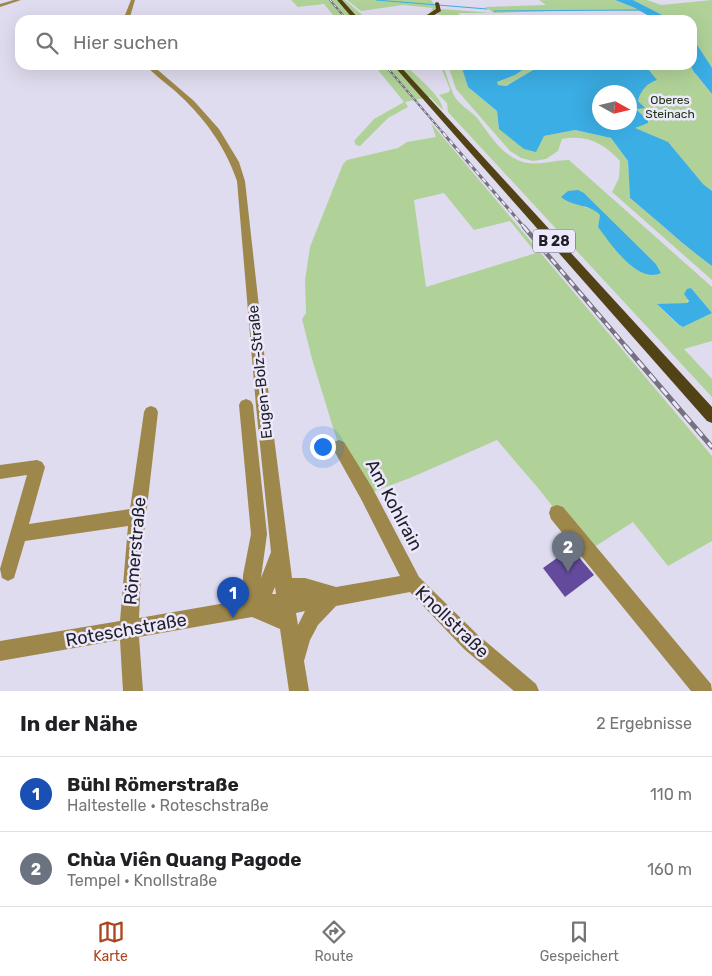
<!DOCTYPE html>
<html lang="de">
<meta charset="utf-8">
<style>
:root{--surface:#fff;--page:#f2f2f2;--text:#202124;--muted:#757577;--line:#e0e0e0;--accent:#ab451f}
body{margin:0;font-family:Rubik,sans-serif;background:var(--page);color:var(--text)}
.compass{position:absolute;left:592px;top:85px;width:45px;height:45px;border-radius:50%;background:var(--surface);box-shadow:0 5px 20px #0002;rotate:98deg}
.you{position:absolute;left:322px;top:446px;width:18px;height:18px;margin:-12px;border:4px solid #fff;border-radius:50%;background:#1a73e8;box-shadow:0 0 0 8px #1a73e833}
.badge{display:grid;place-items:center;width:32px;height:32px;border-radius:50%;background:var(--accent);color:#fff;font-size:16px;font-weight:700}
.pin{position:absolute;translate:-50% -41px;filter:drop-shadow(0 1px 2px #0008)}
.pin::after{content:'';position:absolute;top:26px;width:18px;height:15px;background:inherit;clip-path:polygon(0 0,100% 0,50% 100%)}
.list{margin:0;padding:0;list-style:none}
h2{display:flex;justify-content:space-between;align-items:center;height:65px;margin:0;padding:0 20px;font-size:21px}
h2 small{font-size:16px;font-weight:400;color:var(--muted)}
.list li{display:grid;grid-template-columns:32px 1fr auto;gap:15px;align-items:center;box-sizing:border-box;height:75px;padding:0 20px;border-top:1px solid var(--line)}
.list b{display:block;font-size:19px;white-space:nowrap}
.list p{margin:0;font-size:16px;white-space:nowrap;color:var(--muted)}
.list em{font-size:16px;font-style:normal;color:var(--muted)}
.icon{flex:none;width:28px;height:28px;fill:none;stroke:currentColor;stroke-width:2;stroke-linecap:round;stroke-linejoin:round}
.map{position:relative;flex:none;width:712px;height:691px;overflow:hidden}
.search{position:absolute;background:var(--surface);box-shadow:0 5px 20px #0002;left:15px;right:15px;top:15px;height:55px;display:flex;align-items:center;gap:12px;box-sizing:border-box;padding:0 18px;border-radius:15px;color:var(--muted);font-size:19px}
.sheet{height:215px;background:var(--surface)}
nav{display:flex;justify-content:space-around;align-items:center;box-sizing:border-box;height:70px;border-top:1px solid var(--line);background:var(--surface);font-size:14px;color:var(--muted)}
nav a{display:grid;justify-items:center;gap:2px}
nav .on{color:var(--accent)}
.map>svg:first-child{display:block}
.green{fill:#b0d298;fill-rule:evenodd}
.water{fill:#3baee5;fill-rule:evenodd}
.lines{fill:none;stroke-linecap:round;stroke-linejoin:round}
.stream{stroke:#3baee5;stroke-width:1}
.building{fill:#634a9c}
.minor{fill:#9d874a;fill-rule:evenodd}
.major{fill:#524317;fill-rule:evenodd}
.rail-far3-casing{stroke:#75727e;stroke-width:2}
.rail-far2-casing{stroke:#75727e;stroke-width:3}
.rail-far1-casing{stroke:#75727e;stroke-width:4.5}
.rail-casing{stroke:#75727e;stroke-width:5}
.rail-far3{stroke:#ede9fd;stroke-width:1;stroke-dasharray:3;stroke-linecap:butt}
.rail-far2{stroke:#ede9fd;stroke-width:2;stroke-dasharray:5;stroke-linecap:butt}
.rail-far1{stroke:#ede9fd;stroke-width:2.5;stroke-dasharray:7;stroke-linecap:butt}
.rail{stroke:#ede9fd;stroke-width:3;stroke-dasharray:9;stroke-linecap:butt}
.labels{text-anchor:middle;dominant-baseline:central;stroke-width:5;stroke-linejoin:round;paint-order:stroke}
.far-park-label{font-size:12px;fill:#233612;stroke:#ede9fd}
.shield{fill:#ede9fd;stroke:#5e5c66;stroke-width:1}
.shield-label{font-size:14px;font-weight:bold;fill:#211f26}
.street-label{font-size:15px;fill:#211f26;stroke:#ede9fd}
.near-street-label{font-size:18px;fill:#211f26;stroke:#ede9fd}
</style>
<div class="map">
<svg width="712" height="691" viewBox="0 0 712 691">
<rect width="100%" height="100%" fill="#e0dcef"/>
<g class="green">
<path d="M291,0H345L368,20H337L324,4L298,7Z"/>
<path d="M347,0H431L437,8C431,18 412,20 401,20L429,14L433,8L403,5L361,11Z"/>
<path d="M539,0H615L642,11L582,10L494,13L485,7L546,5Z"/>
<path d="M633,0H647L661,5L712,0V71L692,39V20H672Z"/>
<path d="M442,9L492,13H458L466,20H449L438,14L429,18L417,20L436,15Z"/>
<path d="M374,65H405C416,76 442,96 443,110L430,97L405,102L408,107L388,118L360,146L356,145L354,141L374,119L404,102Z"/>
<path d="M440,65H443C447,76 450,88 455,97C460,106 472,111 478,119C490,135 500,153 520,161C536,167 553,160 569,160L712,287V341L684,349L712,379V397L448,112L447,103L439,95L449,92L450,89ZM584,193L656,264L661,273L635,269L598,227L600,215L596,210L584,207ZM691,288L712,313L683,327L678,325L658,305L687,303Z"/>
<path d="M448,65H461L468,87L497,111L499,129L544,136L575,130L611,138L628,161L630,198C658,221 683,245 712,266V280L612,192L619,178L620,161C604,143 586,134 562,139L558,151L546,159L533,161L521,158L510,151L456,89Z"/>
<path d="M530,65H538L536,69L505,86L497,85V82L515,75Z"/>
<path d="M644,65H690L696,75L712,94V191L703,184L684,162L622,123L630,122V92H603L647,68Z"/>
<path d="M431,123L712,456V541L668,566L633,522L588,551L538,488L497,440L410,478L367,494L339,447L312,359L302,319L306,313L305,280L310,247L343,164L347,160L398,148L407,142L436,137ZM444,193L474,230L510,221L536,253L426,287L414,200Z"/>
</g>
<g class="water">
<path d="M615,0H633L672,20H656L635,8Z"/>
<path d="M692,37L712,68V94L694,72L690,65H692Z"/>
<path d="M461,65H530L515,75L497,82L498,85L506,86L535,69L538,65H642L647,68L657,80C647,83 640,91 638,101L645,108L636,109L648,121V123L635,128L668,142L703,184L712,191V266C683,245 658,221 630,198L628,161L611,138L575,130L544,136L536,152L524,149L499,129L497,111L468,87ZM600,92H630V122H600Z"/>
<path d="M578,190L584,193L656,264L661,273C637,284 611,244 598,227L600,215C590,204 573,207 561,197L568,191Z"/>
<path d="M691,288L712,313L683,327L679,325L657,304L687,303L689,301L684,294L687,289Z"/>
</g>
<g class="lines">
<g class="stream">
<path d="M376,0L487,9"/>
<path d="M494,11L640,10"/>
</g>
</g>
<path class="building" d="M571,548L594,575L565,597L543,568Z"/>
<g class="lines">
<g class="minor">
<path d="M14,0H21L0,7V4Z"/>
<path d="M131,0H135L129,20H123Z"/>
<path d="M145,65H152L194,101L219,129L239,162L245,181L270,406L292,578H305L336,587L400,576L361,499L332,447L334,442L339,440L344,442L373,489L419,577L478,635L536,684L539,691H514L464,649L410,592L336,606L318,625L310,640L304,661L309,691H289L280,629L252,617L139,637L143,691H123L120,640L0,661V641L120,621L128,526L25,541L14,578L8,581L2,578L0,569L27,475L0,479V465L37,460L42,462L45,467L29,524L130,509L144,412L146,408L151,406L156,408L158,412L142,551L139,618L243,600V575L251,534L239,405L241,401L246,399L251,401L253,405L267,534L261,578L271,552L256,406L237,181C224,144 203,116 174,90C164,82 154,74 145,65ZM275,587L276,594H272ZM305,611L298,625L296,613Z"/>
<path d="M557,505L563,507L711,684L712,691H691L551,519L549,513L551,507Z"/>
</g>
<g class="major">
<path d="M337,0H342L360,20H354Z"/>
<path d="M437,2L439,3L441,11L431,17L407,20L427,15L436,9L435,3Z"/>
<path d="M393,65H399L712,407V423L707,421Z"/>
</g>
<defs>
<g id="rail-far3">
<path d="M330,0L347,20"/>
<path d="M385,65L444,134"/>
</g>
<path id="rail-far2" d="M443,133L525,228"/>
<path id="rail-far1" d="M524,227L627,348"/>
<path id="rail" d="M626,347L712,447"/>
</defs>
<use href="#rail-far3" class="rail-far3-casing"/>
<use href="#rail-far2" class="rail-far2-casing"/>
<use href="#rail-far1" class="rail-far1-casing"/>
<use href="#rail" class="rail-casing"/>
<use href="#rail-far3" class="rail-far3"/>
<use href="#rail-far2" class="rail-far2"/>
<use href="#rail-far1" class="rail-far1"/>
<use href="#rail" class="rail"/>
</g>
<g class="labels">
<g class="far-park-label">
<text x="670" y="100">Oberes<tspan x="670" dy="14">Steinach</tspan></text>
</g>
<rect class="shield" x="533" y="229.5" width="42" height="23" rx="4"/>
<g class="shield-label">
<text x="554" y="241">B 28</text>
</g>
<g class="street-label">
<text transform="translate(260 372) rotate(-96)">Eugen-Bolz-Straße</text>
</g>
<g class="near-street-label">
<text transform="translate(394 505) rotate(62)">Am Kohlrain</text>
<text transform="translate(135 551) rotate(-85)">Römerstraße</text>
<text transform="translate(452 622) rotate(44)">Knollstraße</text>
<text transform="translate(126 630) rotate(-10)">Roteschstraße</text>
</g>
</g>
</svg>
<svg class="compass" viewBox="-18 -18 36 36"><path d="M0-13l5 13h-10z" fill="#e53935"/><path d="M0 13l5-13h-10z" fill="#757577"/></svg>
<div class="you"></div>
<div class="pin badge" style="left:233px;top:618px;background:#1a4fb4">1</div>
<div class="pin badge" style="left:568px;top:572px;background:#6b7280">2</div>
<div class="search"><svg class="icon" aria-label="search" viewBox="0 0 24 24"><circle cx="10" cy="10" r="6"/><path d="M15 15l6 6"/></svg>Hier suchen</div>
</div>
<section class="sheet">
<h2>In der Nähe<small>2 Ergebnisse</small></h2>
<ul class="list">
<li><span class="badge" style="background:#1a4fb4">1</span><div><b>Bühl Römerstraße</b><p>Haltestelle · Roteschstraße</p></div><em>110 m</em></li>
<li><span class="badge" style="background:#6b7280">2</span><div><b>Chùa Viên Quang Pagode</b><p>Tempel · Knollstraße</p></div><em>160 m</em></li>
</ul>
</section>
<nav>
<a class="on"><svg class="icon" aria-label="map" viewBox="0 0 24 24"><path d="M3 6l6-2 6 2 6-2v14l-6 2-6-2-6 2zM9 4v14M15 6v14"/></svg>Karte</a>
<a><svg class="icon" aria-label="directions" viewBox="0 0 24 24"><path d="M12 3l9 9-9 9-9-9zM9 14v-3h6M13 9l2 2-2 2"/></svg>Route</a>
<a><svg class="icon" aria-label="saved" viewBox="0 0 24 24"><path d="M7 4h10v16l-5-4-5 4z"/></svg>Gespeichert</a>
</nav>
